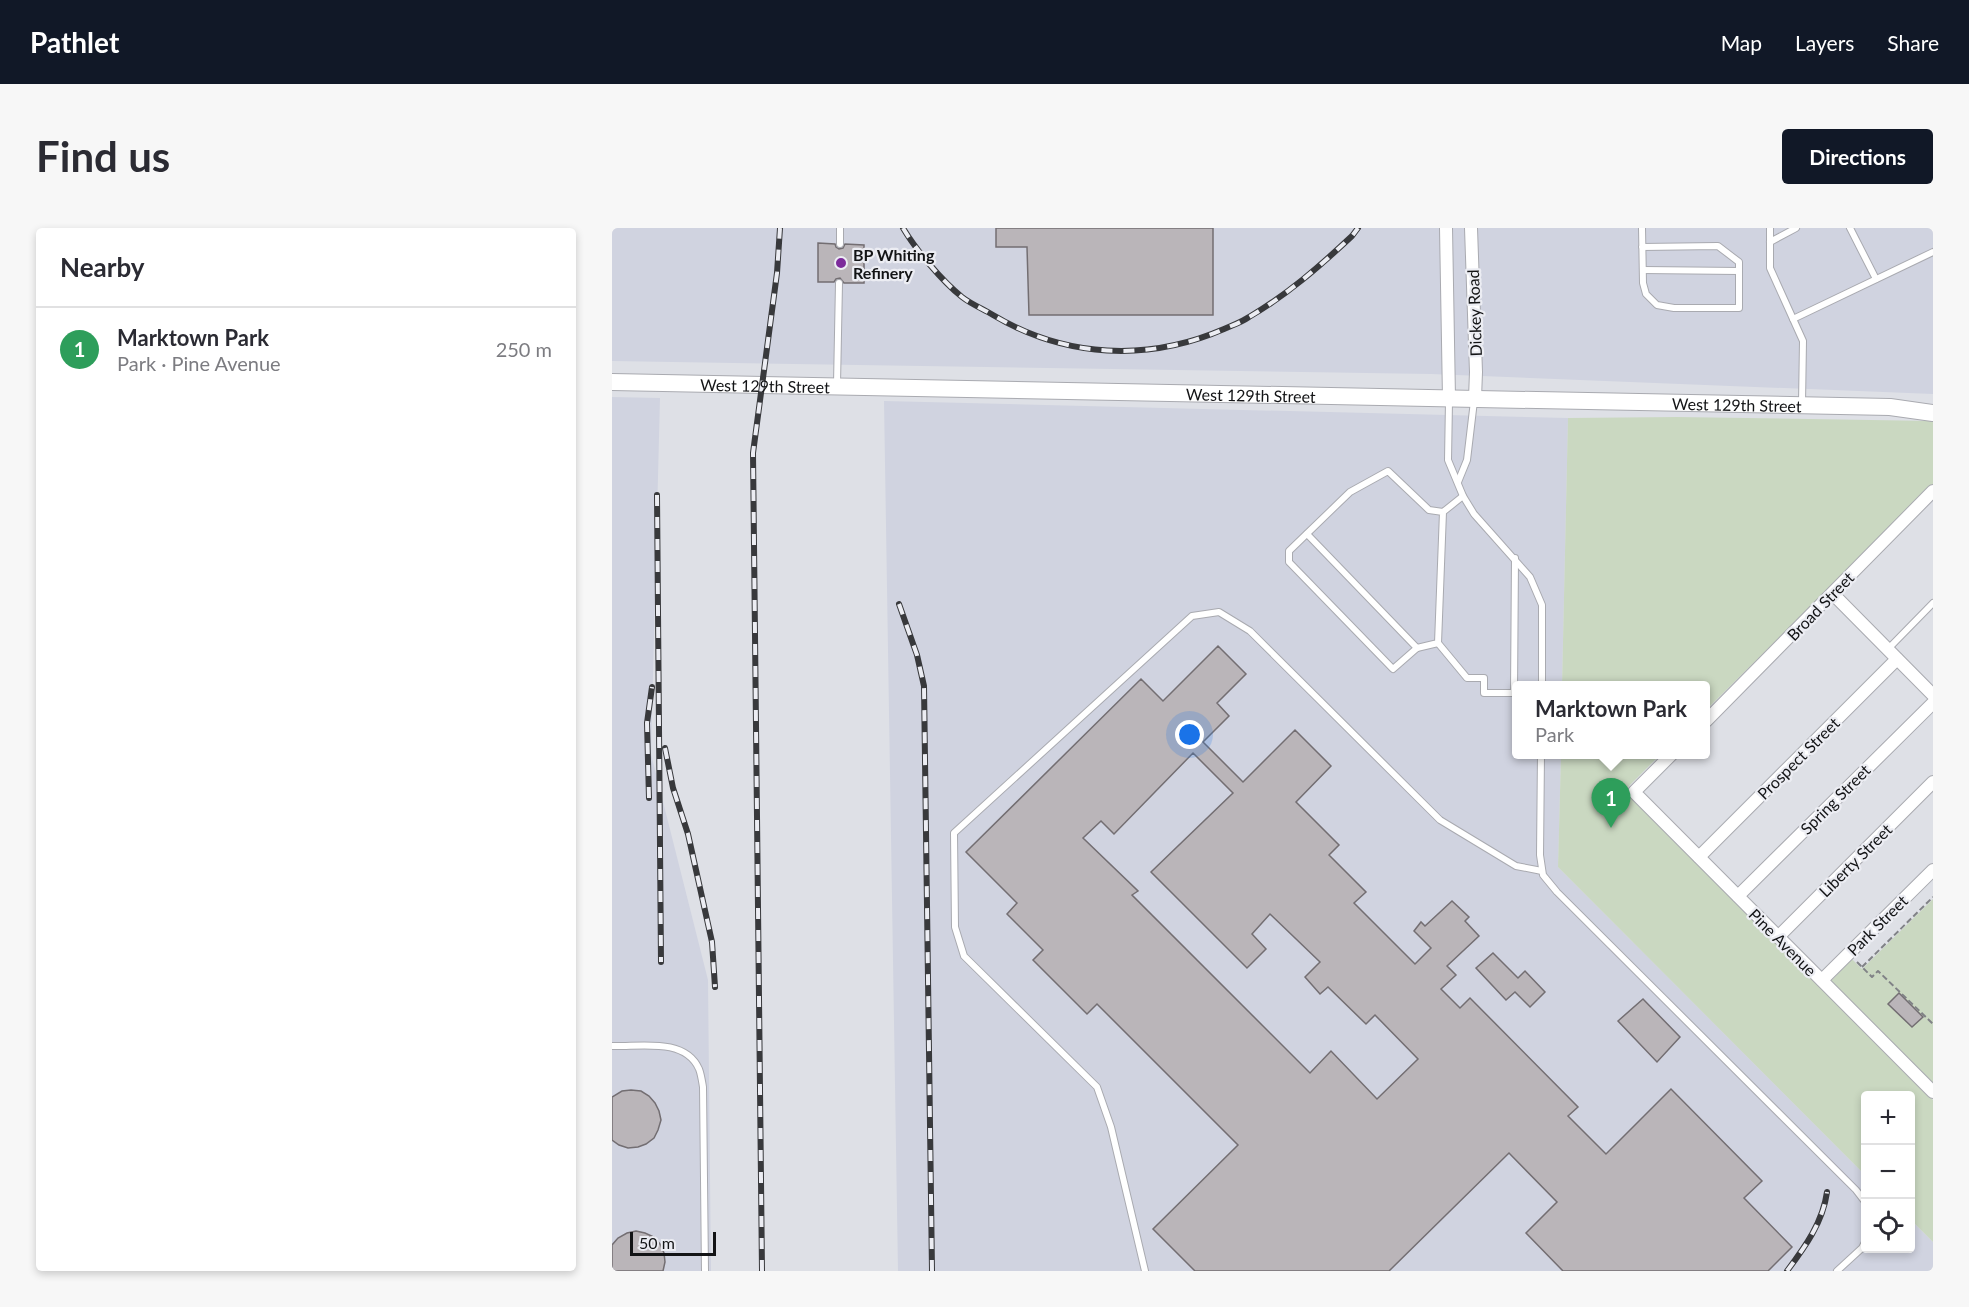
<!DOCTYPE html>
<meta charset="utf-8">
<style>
:root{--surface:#fff;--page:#f7f7f7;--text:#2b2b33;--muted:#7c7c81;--line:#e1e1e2;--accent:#111827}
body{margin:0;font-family:Lato,sans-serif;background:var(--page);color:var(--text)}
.controls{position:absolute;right:18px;bottom:18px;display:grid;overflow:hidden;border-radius:6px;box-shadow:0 3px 9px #0003}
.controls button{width:54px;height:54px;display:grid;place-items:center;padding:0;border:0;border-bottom:2px solid var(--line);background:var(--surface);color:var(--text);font:30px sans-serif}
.scale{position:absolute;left:18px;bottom:15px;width:86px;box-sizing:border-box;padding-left:6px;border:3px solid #131416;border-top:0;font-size:16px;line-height:21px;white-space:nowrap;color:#131416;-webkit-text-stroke:4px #ecedf3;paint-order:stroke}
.you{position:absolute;left:578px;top:507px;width:21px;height:21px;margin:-15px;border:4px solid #fff;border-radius:50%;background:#1a73e8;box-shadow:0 0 0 9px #1a73e833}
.badge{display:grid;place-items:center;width:39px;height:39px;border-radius:50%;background:var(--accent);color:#fff;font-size:20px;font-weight:700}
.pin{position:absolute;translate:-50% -50px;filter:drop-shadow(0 2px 3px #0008)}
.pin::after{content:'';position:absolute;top:32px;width:21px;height:18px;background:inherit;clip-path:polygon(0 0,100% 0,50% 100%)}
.popup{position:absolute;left:900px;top:453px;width:198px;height:78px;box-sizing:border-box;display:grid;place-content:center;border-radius:6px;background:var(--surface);filter:drop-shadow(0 2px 4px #0005);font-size:20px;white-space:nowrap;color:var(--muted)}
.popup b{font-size:22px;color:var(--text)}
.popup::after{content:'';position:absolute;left:50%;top:100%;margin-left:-12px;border:12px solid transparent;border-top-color:var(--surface)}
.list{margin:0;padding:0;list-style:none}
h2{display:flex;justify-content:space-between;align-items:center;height:78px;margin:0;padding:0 24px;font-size:26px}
h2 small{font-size:20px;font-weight:400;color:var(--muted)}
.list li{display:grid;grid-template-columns:39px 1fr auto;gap:18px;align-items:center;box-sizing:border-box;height:84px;padding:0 24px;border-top:2px solid var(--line)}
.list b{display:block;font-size:22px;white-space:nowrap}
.list p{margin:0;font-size:20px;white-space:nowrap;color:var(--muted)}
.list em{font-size:20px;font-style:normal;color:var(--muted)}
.icon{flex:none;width:33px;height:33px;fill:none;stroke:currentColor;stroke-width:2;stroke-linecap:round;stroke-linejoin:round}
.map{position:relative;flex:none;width:1321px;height:1043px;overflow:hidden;border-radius:6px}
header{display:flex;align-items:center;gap:36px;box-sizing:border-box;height:84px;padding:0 30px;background:var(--accent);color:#fff}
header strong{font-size:28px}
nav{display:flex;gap:33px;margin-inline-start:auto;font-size:21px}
.intro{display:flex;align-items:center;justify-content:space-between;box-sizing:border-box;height:144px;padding:0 36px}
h1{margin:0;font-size:42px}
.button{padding:15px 27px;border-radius:6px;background:var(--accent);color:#fff;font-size:21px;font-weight:700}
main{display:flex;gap:36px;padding:0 36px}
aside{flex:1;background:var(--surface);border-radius:6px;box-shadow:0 3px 9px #0003}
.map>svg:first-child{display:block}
.built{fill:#d0d3e0}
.green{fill:#cad8c1}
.building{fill:#bab5b9;stroke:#736e72;stroke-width:1.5;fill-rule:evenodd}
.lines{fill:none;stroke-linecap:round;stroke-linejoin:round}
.service-casing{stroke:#a9aab0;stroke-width:8}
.minor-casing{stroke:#a9aab0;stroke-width:14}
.secondary-casing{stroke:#a9aab0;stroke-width:18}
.path{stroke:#808286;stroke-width:2;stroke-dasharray:6 3;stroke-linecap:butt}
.service{stroke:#fff;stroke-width:6}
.minor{stroke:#fff;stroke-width:12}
.secondary{stroke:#fff;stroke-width:16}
.rail-casing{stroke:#38393c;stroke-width:6}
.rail{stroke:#ecedf3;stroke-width:4;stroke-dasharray:11;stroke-linecap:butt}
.poi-dot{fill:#7c2b9b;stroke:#ecedf3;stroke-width:2}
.labels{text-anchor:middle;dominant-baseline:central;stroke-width:4.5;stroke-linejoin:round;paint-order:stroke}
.poi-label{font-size:16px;font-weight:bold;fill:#131416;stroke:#ecedf3;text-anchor:start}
.street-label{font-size:16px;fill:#131416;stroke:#ecedf3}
</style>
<header>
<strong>Pathlet</strong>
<nav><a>Map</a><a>Layers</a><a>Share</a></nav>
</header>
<div class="intro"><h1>Find us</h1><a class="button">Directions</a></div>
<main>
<aside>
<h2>Nearby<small></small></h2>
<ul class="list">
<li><span class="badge" style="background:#2e9e5b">1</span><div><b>Marktown Park</b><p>Park · Pine Avenue</p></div><em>250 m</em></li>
</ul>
</aside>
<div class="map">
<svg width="1321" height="1043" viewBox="0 0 1321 1043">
<rect width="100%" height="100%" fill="#dee0e6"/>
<g class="built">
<path d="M0,0H1321V166L819,146L0,133Z"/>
<path d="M0,169L48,170L39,526L96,752L99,1043H0Z"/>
<path d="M272,173L956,190L950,457L904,458V526L949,527L946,639L1253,947L1254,1020H1298L1299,992L1321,1014V1043H286Z"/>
</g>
<g class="green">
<path d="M1065,189L1321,193V257L1094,482V458H950L956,190Z"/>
<path d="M949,527H1048L1013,562L1321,872V1014L1299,992L1298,868H1254L1253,947L946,639Z"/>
<path d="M1321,671V855L1219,753L1240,731L1250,741Z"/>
</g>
<g class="building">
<path d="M384,0H601V87H417L415,19H384Z"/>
<path d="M206,15L223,16L224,19L227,21L231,20L233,16L252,17V55H232L228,50L224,51L222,54H206Z"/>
<path d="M606,418L634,446L605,475L617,488L591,514L631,554L683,502L719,538L684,574L727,617L717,627L754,664L742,675L803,736L819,720L802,703L809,694L813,698L840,673L857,689L853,693L867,708L835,738L844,747L829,761L848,780L858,770L966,879L956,888L994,926L1059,861L1150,953L1132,970L1180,1019L1156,1043H951L914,1005L945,974L897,925L777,1043H583L541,1001L626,917L485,776L475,786L421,732L431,722L395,686L405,675L354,624L529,451L551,473ZM581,525L621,565L539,644L635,740L654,721L640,706L658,686L708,734L693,749L708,766L716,759L754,796L763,787L806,831L765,871L719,823L698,845L520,667L526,663L471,610L489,593L502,606Z"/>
<path d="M881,725L906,750L913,743L933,764L918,779L903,764L894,772L864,740Z"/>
<path d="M1287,765L1311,789L1300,799L1276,776Z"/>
<path d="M1031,771L1068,809L1045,834L1006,793Z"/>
<path d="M19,862L29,863L37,868L43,875L47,883L49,892L46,902L42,910L34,916L26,919L16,920L7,917L0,912V869L10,863Z"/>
<path d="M24,1003L33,1005L42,1009L48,1016L52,1025L53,1034L51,1043H0V1017L6,1010L15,1005Z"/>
</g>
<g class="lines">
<defs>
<g id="service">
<path d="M1030,0L1031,55L1034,66L1045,77L1062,80H1127V34L1106,18L1030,19"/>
<path d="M1158,0V40L1191,113L1190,175"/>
<path d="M1238,0L1264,51"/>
<path d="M1158,14L1184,0"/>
<path d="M228,16V0"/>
<path d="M1031,42L1127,43"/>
<path d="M1181,91L1321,24"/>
<path d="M225,156L227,55"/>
<path d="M837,173L836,232L851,268L862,286L918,349L930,377V458"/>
<path d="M846,254L855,232L862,173"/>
<path d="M831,284L817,282L776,243L738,264L677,323V334L781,441L805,420L826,415L831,284L851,268"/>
<path d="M695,306L805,420"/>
<path d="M826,415L855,450H872V465H902L903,330"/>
<path d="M1276,421L1321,375"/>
<path d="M929,526L928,627L931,647L945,664L1244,962L1254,975"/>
<path d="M0,818C27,819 73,809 87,841C89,846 90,853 91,859L93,1043"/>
<path d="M533,1043L499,899L485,859L352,728L343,699L342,605L580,388L607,384L638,403L828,592L904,638L930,643"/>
<path d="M1225,1043L1250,1020L1254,1012"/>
</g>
<g id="minor">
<path d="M834,0L837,170"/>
<path d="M859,0L864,144L863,170"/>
<path d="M1221,366L1321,467"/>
<path d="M1094,493L1321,263"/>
<path d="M1060,526L1022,564L1321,864"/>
<path d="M1087,629L1285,431"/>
<path d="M1126,668L1321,475"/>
<path d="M1166,709L1321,554"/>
<path d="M1210,752L1321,642"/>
</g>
<g id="secondary">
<path id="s1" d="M0,154L1278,179L1321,185"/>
</g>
</defs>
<use href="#service" class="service-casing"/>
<use href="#minor" class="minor-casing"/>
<use href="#secondary" class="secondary-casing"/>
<g class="path">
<path d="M1245,734L1260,749L1266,743L1321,796"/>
<path d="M1250,739L1321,669"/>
</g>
<use href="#service" class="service"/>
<use href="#minor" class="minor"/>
<use href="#secondary" class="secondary"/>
<defs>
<g id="rail">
<path d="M291,0C304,22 330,53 350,69C359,76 371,81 381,87C453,130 536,134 612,101C621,97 630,94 637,89C675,67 708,38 740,8L746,0"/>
<path d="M45,267L49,734"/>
<path d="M287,376L305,427L312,458L320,1043"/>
<path d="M53,520L61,560L76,606L100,714L103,759"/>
<path d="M37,570L35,495L40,459"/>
<path d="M150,1043L141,225L165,45L168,0"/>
<path d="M1175,1043C1193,1019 1211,994 1215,964"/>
</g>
</defs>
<use href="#rail" class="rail-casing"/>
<use href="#rail" class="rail"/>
</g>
<circle class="poi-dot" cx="229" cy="35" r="6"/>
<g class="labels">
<g class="poi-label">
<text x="241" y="26">BP Whiting<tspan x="241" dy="18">Refinery</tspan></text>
</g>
<g class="street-label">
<text transform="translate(862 85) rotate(-92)">Dickey Road</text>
<text stroke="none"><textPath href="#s1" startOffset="153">West 129th Street</textPath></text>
<text stroke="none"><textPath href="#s1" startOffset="639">West 129th Street</textPath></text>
<text stroke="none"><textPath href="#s1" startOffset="1125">West 129th Street</textPath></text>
<text transform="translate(1208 378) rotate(-46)">Broad Street</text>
<text transform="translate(1186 530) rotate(-45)">Prospect Street</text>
<text transform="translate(1223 571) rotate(-45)">Spring Street</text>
<text transform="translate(1243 632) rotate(-45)">Liberty Street</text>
<text transform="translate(1265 697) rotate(-45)">Park Street</text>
<text transform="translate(1171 714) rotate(45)">Pine Avenue</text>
</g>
</g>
</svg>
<div class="controls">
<button>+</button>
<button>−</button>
<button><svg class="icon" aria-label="locate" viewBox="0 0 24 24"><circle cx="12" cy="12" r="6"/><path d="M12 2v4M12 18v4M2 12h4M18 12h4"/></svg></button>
</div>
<div class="scale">50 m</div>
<div class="you"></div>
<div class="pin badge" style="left:999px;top:600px;background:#2e9e5b">1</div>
<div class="popup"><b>Marktown Park</b>Park</div>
</div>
</main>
